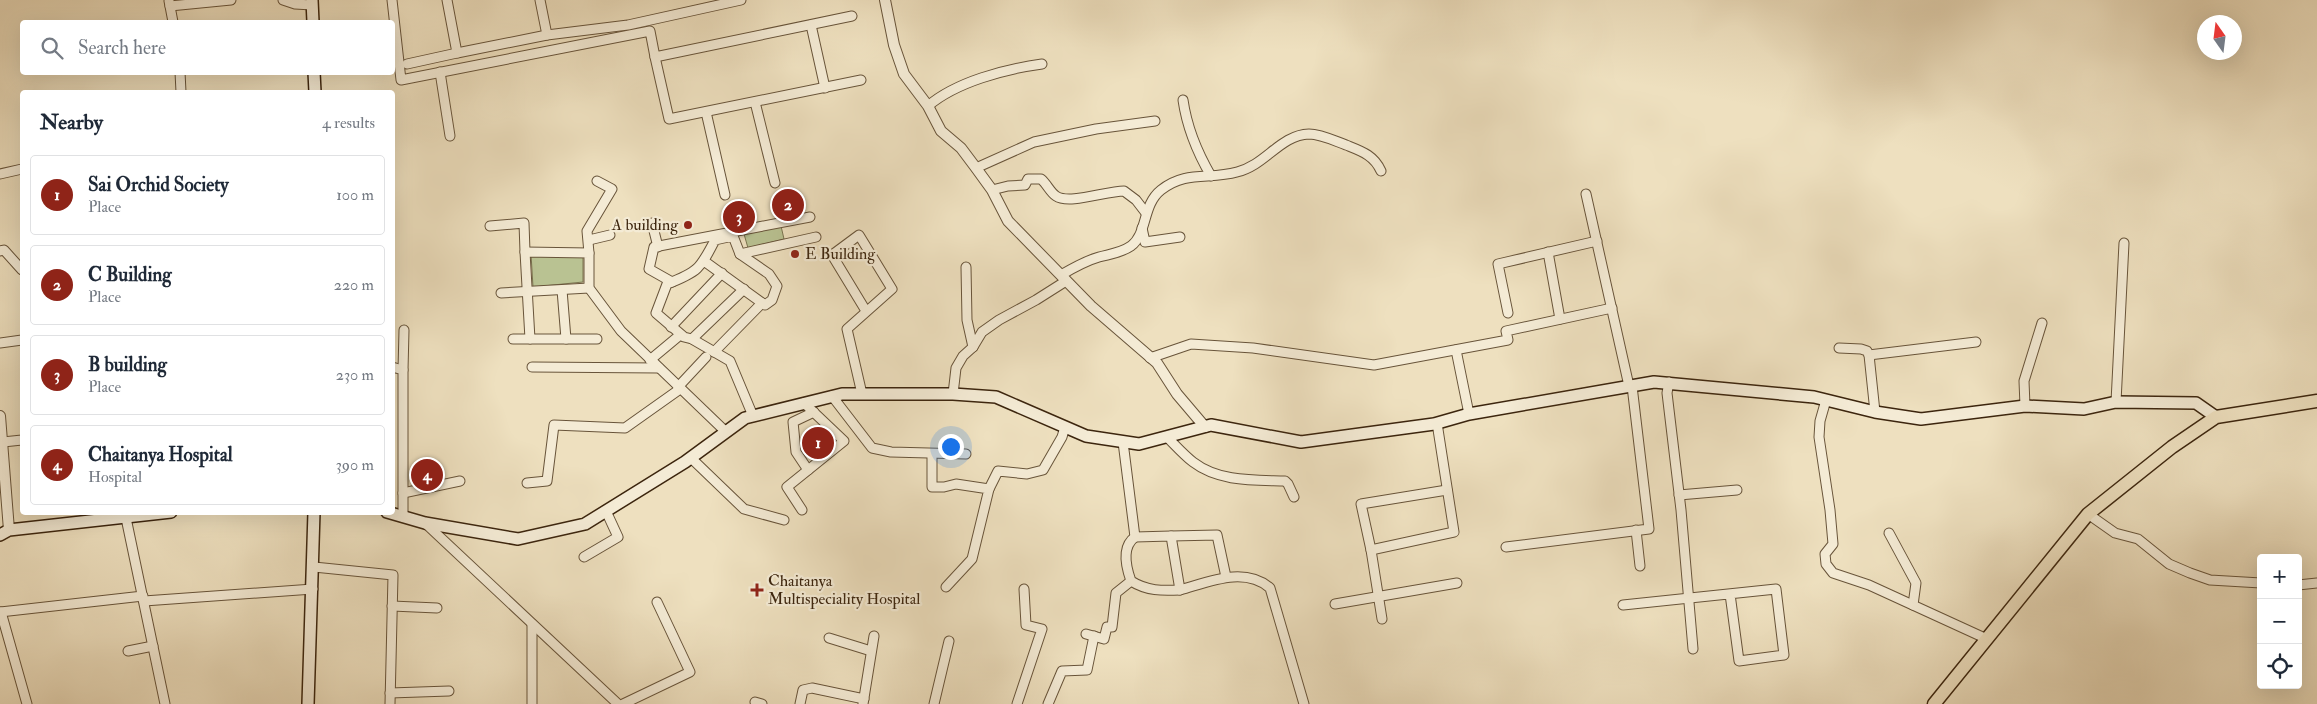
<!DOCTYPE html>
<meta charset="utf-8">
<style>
:root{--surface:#fff;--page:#f2f2f3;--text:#1f2937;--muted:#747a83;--line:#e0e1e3;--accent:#8f2418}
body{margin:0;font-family:"IM FELL Double Pica",serif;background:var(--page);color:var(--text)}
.controls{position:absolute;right:15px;bottom:15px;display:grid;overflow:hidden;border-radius:5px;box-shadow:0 5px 20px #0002}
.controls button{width:45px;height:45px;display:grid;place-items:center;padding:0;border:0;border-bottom:1px solid var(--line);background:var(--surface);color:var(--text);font:25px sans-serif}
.compass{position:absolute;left:2197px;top:15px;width:45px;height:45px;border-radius:50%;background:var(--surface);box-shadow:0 5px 20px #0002;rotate:346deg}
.you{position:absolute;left:950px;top:446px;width:18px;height:18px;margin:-12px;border:4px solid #fff;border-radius:50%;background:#1a73e8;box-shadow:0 0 0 8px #1a73e833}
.badge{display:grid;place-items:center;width:32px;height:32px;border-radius:50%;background:var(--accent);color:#fff;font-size:16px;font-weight:700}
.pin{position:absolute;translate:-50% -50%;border:2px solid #fff;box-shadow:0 1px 5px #0006}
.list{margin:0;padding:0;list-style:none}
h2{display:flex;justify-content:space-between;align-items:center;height:65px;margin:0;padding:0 20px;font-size:21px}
h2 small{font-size:16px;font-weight:400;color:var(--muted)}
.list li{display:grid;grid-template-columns:32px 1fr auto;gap:15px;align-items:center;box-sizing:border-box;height:80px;margin:0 10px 10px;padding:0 10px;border:1px solid var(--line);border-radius:5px}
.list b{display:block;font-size:19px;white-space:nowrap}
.list p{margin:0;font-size:16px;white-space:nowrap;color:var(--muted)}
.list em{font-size:16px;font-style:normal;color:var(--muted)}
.icon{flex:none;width:28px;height:28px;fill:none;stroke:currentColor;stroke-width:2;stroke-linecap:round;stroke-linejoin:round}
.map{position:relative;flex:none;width:2317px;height:704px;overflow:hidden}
.search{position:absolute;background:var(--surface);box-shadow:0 5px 20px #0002;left:20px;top:20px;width:375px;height:55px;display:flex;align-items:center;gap:12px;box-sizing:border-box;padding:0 18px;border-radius:5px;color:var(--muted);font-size:19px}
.panel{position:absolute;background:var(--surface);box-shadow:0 5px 20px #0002;left:20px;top:90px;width:375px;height:425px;border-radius:5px}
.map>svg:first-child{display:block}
.green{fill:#b9c292;stroke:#7a7450}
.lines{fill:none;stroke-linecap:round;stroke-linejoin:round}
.minor-casing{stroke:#68543a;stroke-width:11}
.tertiary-casing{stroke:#68543a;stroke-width:12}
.secondary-casing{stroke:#3c250e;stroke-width:14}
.primary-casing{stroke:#3c250e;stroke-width:15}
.minor{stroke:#f4ebd5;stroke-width:9}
.tertiary{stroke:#f4ebd5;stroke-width:10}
.secondary{stroke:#f4ebd5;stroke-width:11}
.primary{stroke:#eee0bf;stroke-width:12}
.poi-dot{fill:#8f2418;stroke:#f4ebd5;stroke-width:2}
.labels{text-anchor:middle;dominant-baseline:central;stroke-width:4.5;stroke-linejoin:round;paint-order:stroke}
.poi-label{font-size:16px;fill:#3c250e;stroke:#f4ebd5;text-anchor:start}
</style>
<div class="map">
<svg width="2317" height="704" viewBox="0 0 2317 704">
<rect width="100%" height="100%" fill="#eee0bf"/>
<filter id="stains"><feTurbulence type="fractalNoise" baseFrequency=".004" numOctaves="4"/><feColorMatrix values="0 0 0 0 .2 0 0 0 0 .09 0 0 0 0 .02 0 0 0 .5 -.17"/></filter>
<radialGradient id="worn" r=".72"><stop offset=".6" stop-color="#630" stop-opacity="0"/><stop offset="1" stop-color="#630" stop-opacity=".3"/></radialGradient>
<g class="green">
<path d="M781,226L784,239L748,248L744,234Z"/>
<path d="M531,254L583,256V282L533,287Z"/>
</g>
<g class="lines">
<defs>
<g id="minor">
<path d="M283,0L295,4L312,5"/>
<path d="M392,0L401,80L650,31L655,57L852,16"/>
<path d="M540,0L547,35"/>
<path d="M169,1L173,22"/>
<path d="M170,6L231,0"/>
<path d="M811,25L825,88"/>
<path d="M457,53L547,35L628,25L741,0"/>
<path d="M655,57L669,119L861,80"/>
<path d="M407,64L457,53L447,0"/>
<path d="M180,72L181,92"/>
<path d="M440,72L450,136"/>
<path d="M1183,100C1187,128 1197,152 1211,176"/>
<path d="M755,102L775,183"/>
<path d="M928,106C956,82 1005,69 1042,64"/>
<path d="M706,112L725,195"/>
<path d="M976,168L1034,142L1096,129L1155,121"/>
<path d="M0,174L22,169"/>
<path d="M992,190L1008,186L1025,185L1028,179H1041C1047,184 1050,192 1056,196C1069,205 1106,191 1124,191L1136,200L1146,213"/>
<path d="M1586,194L1629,386"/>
<path d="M652,223L658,247"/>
<path d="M490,226L524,223L525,252"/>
<path d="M1142,228L1145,242L1180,237"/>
<path d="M589,240L610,235"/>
<path d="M0,251L4,250L22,270"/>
<path d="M1548,252L1560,319"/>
<path d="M589,253L587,231L612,189L597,181"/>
<path d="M740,254L816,237"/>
<path d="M704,261L765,305L772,300L777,286L769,274L740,254L733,236L715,240C700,269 698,272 667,284L656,313L684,337L692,339L730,361L753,416"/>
<path d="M966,267L967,320L973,347"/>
<path d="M1061,275C1073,268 1085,261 1099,257C1110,254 1121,253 1131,246C1148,233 1142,205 1161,190C1186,170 1209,180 1237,172C1266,165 1280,135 1309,134C1321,134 1335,141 1346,145C1361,151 1374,155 1381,171"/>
<path d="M672,282L649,269L654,247L810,217"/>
<path d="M562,290L566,339H597"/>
<path d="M501,293L589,288"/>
<path d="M1508,313L1498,264L1597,241"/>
<path d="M671,327L722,273"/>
<path d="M513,339H566"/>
<path d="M530,339L525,252L589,253V288L621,331L725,431"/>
<path d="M692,339L744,289"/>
<path d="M0,343L22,340"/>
<path d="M1839,348L1861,349L1867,351L1869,355"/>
<path d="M1456,350L1469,414"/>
<path d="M714,352L762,303"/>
<path d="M1150,358L1191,344L1253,348L1374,365L1508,340L1506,331L1612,308"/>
<path d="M650,360L680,335"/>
<path d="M392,367L403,370V517"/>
<path d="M532,367L659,368"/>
<path d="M403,370L404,330"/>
<path d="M1669,382L1667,393L1681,510L1693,649"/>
<path d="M678,387L706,357"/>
<path d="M862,394L847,329L892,289L859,235L832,255L866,311"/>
<path d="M953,394L956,368L963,356L973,347L982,332L999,320L1036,300L1066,281"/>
<path d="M832,396L872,448L891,452L966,454"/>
<path d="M1826,400L1820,421L1819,437L1830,510L1833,544L1825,554L1826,564L1833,573L1869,585L1987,639"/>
<path d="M2116,402L2124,243"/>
<path d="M2025,406L2024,381L2042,323"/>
<path d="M1875,412L1869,355L1976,342"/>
<path d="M1167,437C1176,446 1184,455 1193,462C1219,482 1254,480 1285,481L1288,484L1294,497"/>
<path d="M3,442L22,440"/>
<path d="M1123,442L1135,537L1171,536L1180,590C1209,582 1244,566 1270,588L1304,704"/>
<path d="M932,454V487H944L956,484L989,489L972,559L946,587"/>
<path d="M691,458L744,509L784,520"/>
<path d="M808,470L796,452L793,422L814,412"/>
<path d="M527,483L547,481L554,425L625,428L680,389"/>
<path d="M989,489L998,471L1027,474L1043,470L1062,437L1065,427"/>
<path d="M403,493L460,481"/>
<path d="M1679,495L1737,490"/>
<path d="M802,510L787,487L844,441L804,403"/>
<path d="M2088,514L2115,533L2138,539L2169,564L2190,573L2210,580L2261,583"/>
<path d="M126,518L165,704"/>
<path d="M425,523L618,704"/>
<path d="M1636,530L1640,566"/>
<path d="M1889,533L1916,583L1913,605"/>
<path d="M1171,536L1217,535L1226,577"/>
<path d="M1135,537C1121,547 1126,567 1131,581C1147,591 1162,591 1180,590"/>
<path d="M1506,547L1649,529L1632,386"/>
<path d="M1371,550L1361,504L1447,490"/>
<path d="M584,557L618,537L606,511"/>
<path d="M314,567L393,575L390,704"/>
<path d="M2298,585L2317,583"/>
<path d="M144,601L313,589"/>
<path d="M1335,604L1457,583"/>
<path d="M1623,605L1776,589L1784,655L1739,661L1730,594"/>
<path d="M392,606L437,608"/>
<path d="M0,612L143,596"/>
<path d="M1,612L27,704"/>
<path d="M1382,619L1371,550L1454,532L1437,423"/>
<path d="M1086,634L1104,639L1107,627H1112L1116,593L1131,581"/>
<path d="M829,638L871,651"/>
<path d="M128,651L153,646"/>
<path d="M390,693L449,691"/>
<path d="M755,702L762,704"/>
<path d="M532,704V624"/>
<path d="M623,704L690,672L657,602"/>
<path d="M800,704L803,690L812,688L864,699"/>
<path d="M863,704L874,636"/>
<path d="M934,704L949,641"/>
<path d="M1017,704L1042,629L1026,625L1024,589"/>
<path d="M1048,704L1062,671L1087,670L1094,636"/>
</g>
<g id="tertiary">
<path d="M885,0L894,45L904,74L928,106L941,131L961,148L976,168L992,190L1008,221L1091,306L1157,363L1177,394L1205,427"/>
<path d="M0,416L9,530"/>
</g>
<g id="secondary">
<path d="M312,0L313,22"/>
<path d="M314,72L315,92"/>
<path d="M387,512L425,523L518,539L585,524L685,462L745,418L842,394H953L996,397L1086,436L1139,444L1211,425L1301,442L1434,424L1469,414L1654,382L1814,397L1875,412L1921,419L2025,406L2084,409L2116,402L2196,403L2216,417"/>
<path d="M0,535L9,530L171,512"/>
<path d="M308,704L314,512"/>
</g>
<path id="primary" d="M1934,704L2088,514L2172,447L2216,417L2317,401"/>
</defs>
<use href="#minor" class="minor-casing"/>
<use href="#tertiary" class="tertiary-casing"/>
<use href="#secondary" class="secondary-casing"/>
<use href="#primary" class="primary-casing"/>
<use href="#minor" class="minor"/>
<use href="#tertiary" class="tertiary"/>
<use href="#secondary" class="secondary"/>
<use href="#primary" class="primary"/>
</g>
<g class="poi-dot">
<circle cx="688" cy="225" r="5"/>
<circle cx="795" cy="254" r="5"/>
<path d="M754.5 582.5h5v5h5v5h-5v5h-5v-5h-5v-5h5z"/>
</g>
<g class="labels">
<g class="poi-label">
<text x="678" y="225" text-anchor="end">A building</text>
<text x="805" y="254">E Building</text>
<text x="768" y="581">Chaitanya<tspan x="768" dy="18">Multispeciality Hospital</tspan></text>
</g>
</g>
<rect width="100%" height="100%" filter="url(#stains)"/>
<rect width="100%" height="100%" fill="url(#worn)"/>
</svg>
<div class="controls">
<button>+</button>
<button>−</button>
<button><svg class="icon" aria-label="locate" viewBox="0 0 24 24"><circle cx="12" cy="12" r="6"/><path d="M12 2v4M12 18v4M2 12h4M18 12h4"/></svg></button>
</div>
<svg class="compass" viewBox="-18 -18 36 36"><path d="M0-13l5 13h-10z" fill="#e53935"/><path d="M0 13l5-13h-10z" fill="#747a83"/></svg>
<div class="you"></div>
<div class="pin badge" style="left:818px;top:443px">1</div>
<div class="pin badge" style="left:788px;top:205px">2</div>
<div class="pin badge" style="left:739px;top:217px">3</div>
<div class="pin badge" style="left:427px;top:475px">4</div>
<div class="search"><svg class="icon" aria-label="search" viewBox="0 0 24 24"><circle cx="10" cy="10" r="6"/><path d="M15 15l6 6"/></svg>Search here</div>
<section class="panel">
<h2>Nearby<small>4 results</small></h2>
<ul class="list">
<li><span class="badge">1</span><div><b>Sai Orchid Society</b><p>Place</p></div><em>100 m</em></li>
<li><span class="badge">2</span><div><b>C Building</b><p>Place</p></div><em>220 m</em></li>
<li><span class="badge">3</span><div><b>B building</b><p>Place</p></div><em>230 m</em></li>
<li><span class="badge">4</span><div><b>Chaitanya Hospital</b><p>Hospital</p></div><em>390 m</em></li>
</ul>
</section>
</div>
